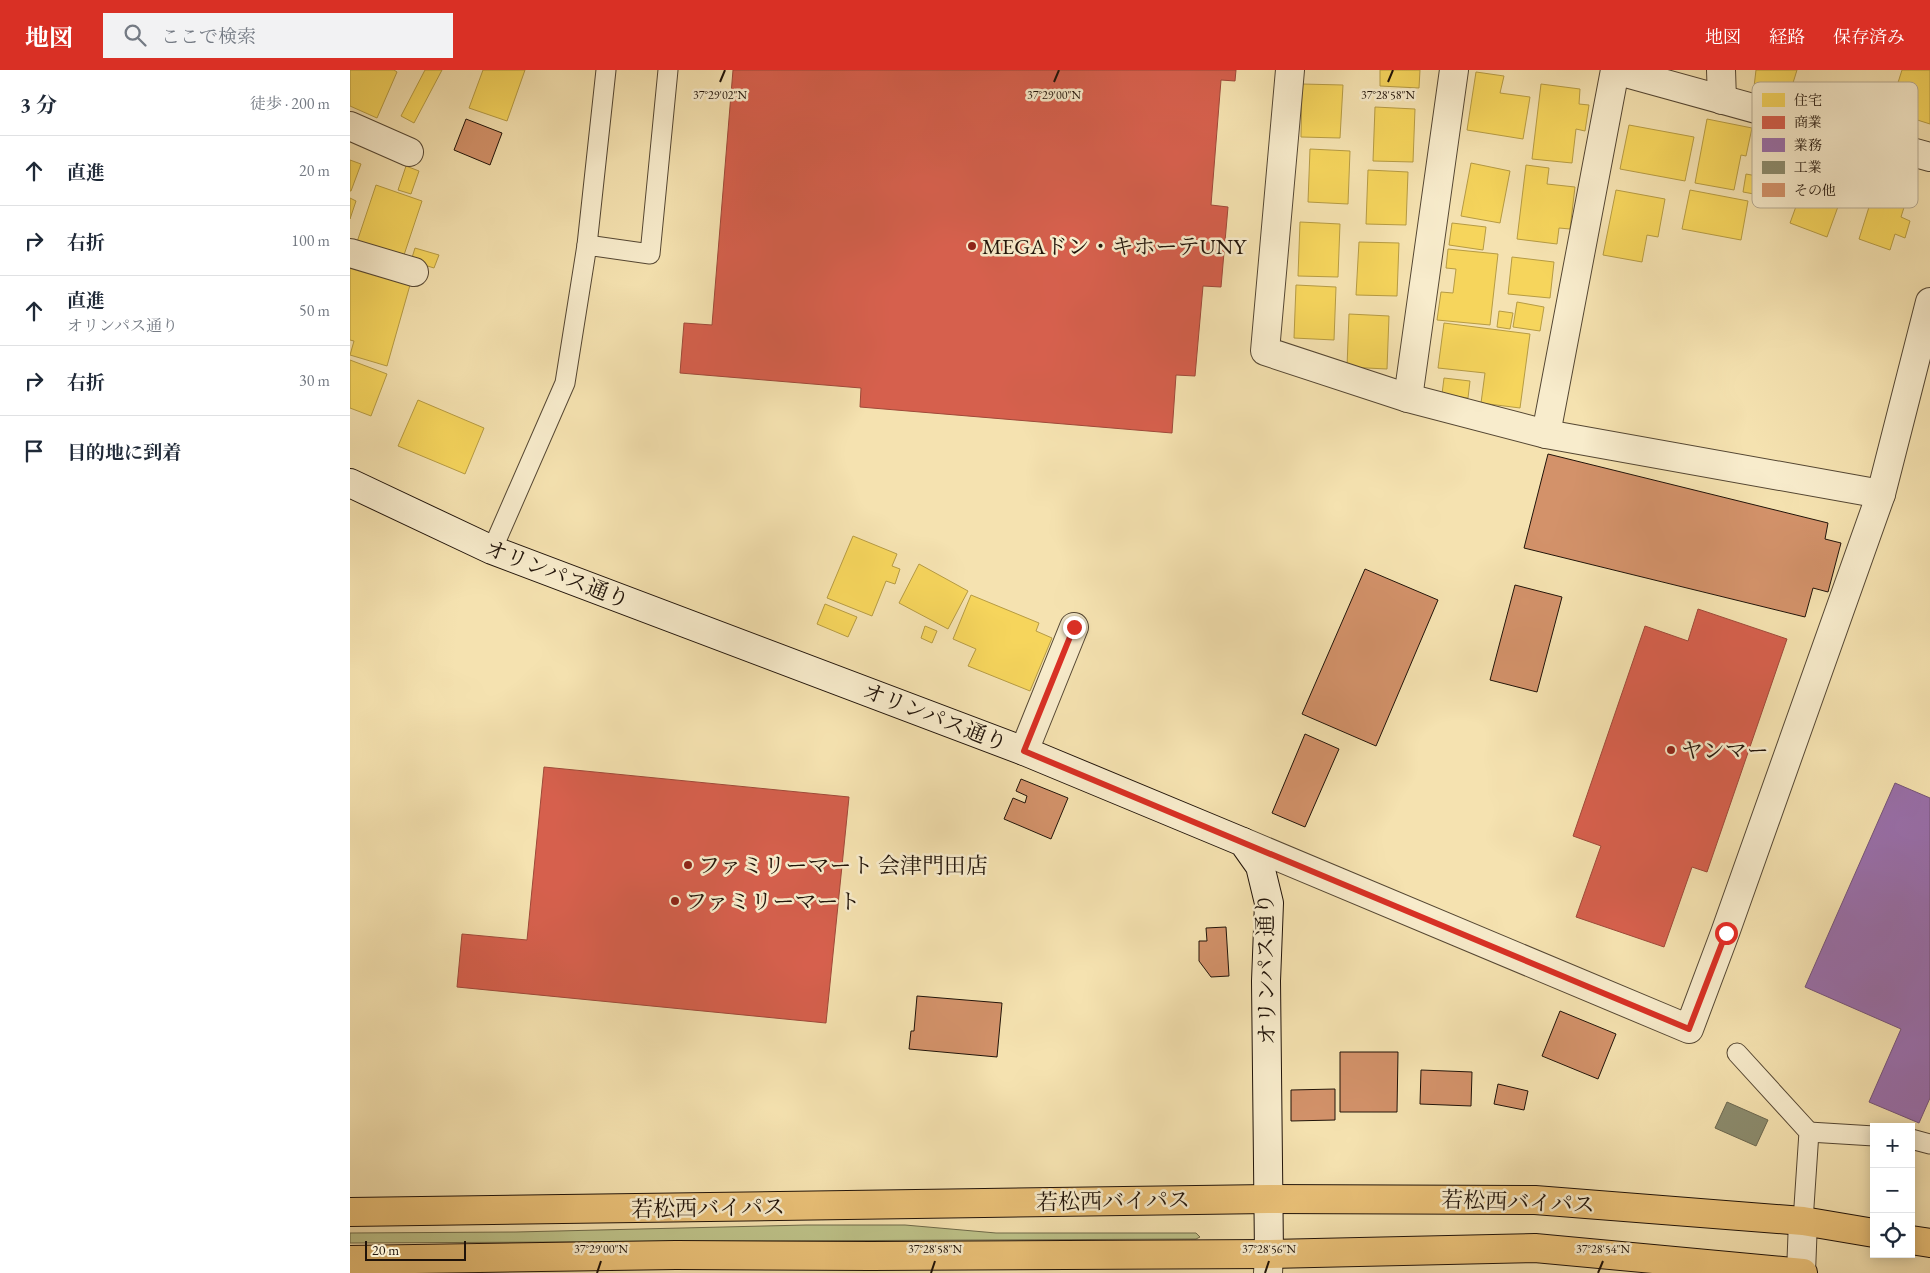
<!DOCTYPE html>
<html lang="ja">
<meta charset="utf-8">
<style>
:root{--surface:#fff;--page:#f2f2f3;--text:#1f2937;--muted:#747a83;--line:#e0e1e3;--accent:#d93025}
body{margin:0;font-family:"EB Garamond","Noto Serif JP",serif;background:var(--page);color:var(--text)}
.controls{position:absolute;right:15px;bottom:15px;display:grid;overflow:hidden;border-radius:0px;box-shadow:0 2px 12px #0003}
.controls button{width:45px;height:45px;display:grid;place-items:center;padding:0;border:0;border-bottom:1px solid var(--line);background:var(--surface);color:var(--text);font:25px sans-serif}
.scale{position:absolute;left:15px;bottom:12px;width:101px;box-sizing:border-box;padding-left:5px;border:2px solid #201309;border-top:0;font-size:14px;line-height:18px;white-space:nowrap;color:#201309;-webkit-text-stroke:4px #f8eccc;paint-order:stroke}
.stop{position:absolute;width:15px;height:15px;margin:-11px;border:4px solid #d93025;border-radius:50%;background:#fff}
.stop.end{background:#d93025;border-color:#fff;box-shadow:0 1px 5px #0008}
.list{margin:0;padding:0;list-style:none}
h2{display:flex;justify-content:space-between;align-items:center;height:65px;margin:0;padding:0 20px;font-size:21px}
h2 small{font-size:16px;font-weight:400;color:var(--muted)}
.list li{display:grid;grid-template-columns:32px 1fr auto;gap:15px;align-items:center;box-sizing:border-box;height:70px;padding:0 20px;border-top:1px solid var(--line)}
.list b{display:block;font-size:19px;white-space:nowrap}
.list p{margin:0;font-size:16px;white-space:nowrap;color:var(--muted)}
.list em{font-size:16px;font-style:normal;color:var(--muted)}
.icon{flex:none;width:28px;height:28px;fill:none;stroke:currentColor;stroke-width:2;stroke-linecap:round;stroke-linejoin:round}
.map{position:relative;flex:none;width:1580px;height:1203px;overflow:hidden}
header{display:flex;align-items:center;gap:30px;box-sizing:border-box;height:70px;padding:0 25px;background:var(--accent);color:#fff}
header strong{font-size:24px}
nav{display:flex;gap:28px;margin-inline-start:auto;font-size:18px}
.search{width:350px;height:45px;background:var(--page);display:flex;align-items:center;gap:12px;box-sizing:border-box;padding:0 18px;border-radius:0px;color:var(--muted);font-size:19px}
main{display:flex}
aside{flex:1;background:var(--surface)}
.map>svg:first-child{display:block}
.green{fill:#bec38a;stroke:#6f6b4a}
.homes{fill:#f6d55c;stroke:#b69b43}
.shops{fill:#d6604d;stroke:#9f4939}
.offices{fill:#9970ab;stroke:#75547a}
.industry{fill:#8c8c6e;stroke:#6c6850}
.building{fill:#d3926a;stroke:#201309}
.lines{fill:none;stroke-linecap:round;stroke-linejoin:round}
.lane-casing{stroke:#554733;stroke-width:21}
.street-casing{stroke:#554733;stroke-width:30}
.secondary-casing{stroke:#201309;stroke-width:30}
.highway-casing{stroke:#201309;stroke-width:30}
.lane{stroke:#f8eccc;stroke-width:19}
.street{stroke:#f8eccc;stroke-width:28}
.secondary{stroke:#f8eccc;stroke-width:28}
.highway{stroke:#eac178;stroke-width:28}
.route{stroke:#d93025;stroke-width:6}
.ticks{fill:none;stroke:#201309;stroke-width:2}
.poi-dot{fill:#8f2418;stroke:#f8eccc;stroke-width:2}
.labels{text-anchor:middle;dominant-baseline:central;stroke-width:5;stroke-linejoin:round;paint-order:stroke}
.poi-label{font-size:22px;fill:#201309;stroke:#f8eccc;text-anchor:start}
.street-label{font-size:22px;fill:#201309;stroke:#f8eccc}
.key{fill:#f8eccc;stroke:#b7ab92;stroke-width:1}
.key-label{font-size:14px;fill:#201309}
.ticks-label{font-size:12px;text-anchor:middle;fill:#201309;stroke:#f8eccc;stroke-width:5;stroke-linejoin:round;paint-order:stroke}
</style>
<header>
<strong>地図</strong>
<div class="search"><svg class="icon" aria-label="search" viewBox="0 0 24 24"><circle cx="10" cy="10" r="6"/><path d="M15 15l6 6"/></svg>ここで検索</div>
<nav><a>地図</a><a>経路</a><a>保存済み</a></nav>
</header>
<main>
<aside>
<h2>3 分<small>徒歩 · 200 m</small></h2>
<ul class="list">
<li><svg class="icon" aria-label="ahead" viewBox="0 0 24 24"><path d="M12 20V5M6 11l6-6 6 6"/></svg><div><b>直進</b></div><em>20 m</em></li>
<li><svg class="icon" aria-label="right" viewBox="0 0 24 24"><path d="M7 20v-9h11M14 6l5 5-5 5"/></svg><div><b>右折</b></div><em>100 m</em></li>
<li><svg class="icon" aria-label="ahead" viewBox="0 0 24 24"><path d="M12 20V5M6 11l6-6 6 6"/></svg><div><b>直進</b><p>オリンパス通り</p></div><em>50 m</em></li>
<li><svg class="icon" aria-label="right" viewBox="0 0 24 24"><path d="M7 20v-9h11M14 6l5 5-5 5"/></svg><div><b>右折</b></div><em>30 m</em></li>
<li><svg class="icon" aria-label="arrive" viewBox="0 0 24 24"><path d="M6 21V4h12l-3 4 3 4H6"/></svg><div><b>目的地に到着</b></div></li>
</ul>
</aside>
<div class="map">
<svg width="1580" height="1203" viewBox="0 0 1580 1203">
<rect width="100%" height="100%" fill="#f5e2b0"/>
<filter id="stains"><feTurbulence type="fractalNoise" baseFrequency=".004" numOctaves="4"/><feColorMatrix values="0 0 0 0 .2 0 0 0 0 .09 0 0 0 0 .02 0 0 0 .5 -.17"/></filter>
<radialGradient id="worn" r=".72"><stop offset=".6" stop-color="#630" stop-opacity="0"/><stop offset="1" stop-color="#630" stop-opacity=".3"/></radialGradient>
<path class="green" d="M456,1155H555L646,1163H846L850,1167L846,1169L0,1173V1163L166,1162Z"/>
<g class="homes">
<path d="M0,0H44L47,2L27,48L0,36Z"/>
<path d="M75,0H92L64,53L51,46Z"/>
<path d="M133,0H175L157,51L119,38Z"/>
<path d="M1030,0H1070L1069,18L1030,16Z"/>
<path d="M1406,0H1447L1438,29L1404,17Z"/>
<path d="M1552,0H1580V54L1539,41Z"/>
<path d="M1126,2L1154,6L1150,23L1180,27L1173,69L1117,60Z"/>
<path d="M952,14L993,15L990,68L951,67Z"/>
<path d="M1191,14L1230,19L1229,34L1239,35L1235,61L1226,59L1222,93L1182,89Z"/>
<path d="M1025,37L1065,39L1063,92L1023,91Z"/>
<path d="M1357,49L1402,58L1396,86L1391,85L1384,120L1345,113Z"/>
<path d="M1279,55L1344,67L1335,111L1270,99Z"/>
<path d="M960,79L1000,81L998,134L958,132Z"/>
<path d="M0,90L11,94L1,121H0Z"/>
<path d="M1121,93L1160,101L1150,153L1111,146Z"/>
<path d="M1176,95L1199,98L1197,114L1225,117L1220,159L1209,158L1207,174L1167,169Z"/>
<path d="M1461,95L1498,109L1477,167L1440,153Z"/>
<path d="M56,96L69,101L61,124L48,120Z"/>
<path d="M1018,100L1058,102L1056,155L1016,154Z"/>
<path d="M1396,104L1418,108L1415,126L1393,122Z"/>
<path d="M26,115L72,131L53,188L7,172Z"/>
<path d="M1266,120L1315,129L1308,167L1297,165L1292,192L1253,185Z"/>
<path d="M1340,120L1398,131L1391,170L1332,159Z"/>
<path d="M1524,121L1556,131L1551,147L1560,151L1555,168L1545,164L1540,180L1509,169Z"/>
<path d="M0,128L6,131L0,149Z"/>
<path d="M950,152L990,154L988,207L948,206Z"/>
<path d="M1102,153L1136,157L1133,180L1099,175Z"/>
<path d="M1009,172L1049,173L1047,226L1006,225Z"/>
<path d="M65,178L89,185L84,198L61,191Z"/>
<path d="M1098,179L1148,184L1140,255L1087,250L1091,222L1103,223L1106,199L1096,198Z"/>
<path d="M1162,187L1204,192L1200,228L1158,224Z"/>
<path d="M0,197L60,215L37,296L0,285L4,271L0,270Z"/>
<path d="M946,215L986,217L984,270L944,268Z"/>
<path d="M1167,232L1194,237L1190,261L1163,257Z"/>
<path d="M1149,241L1163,243L1160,259L1147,257Z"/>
<path d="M999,244L1039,246L1037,299L997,297Z"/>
<path d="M1094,253L1180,264L1170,338L1131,333L1135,303L1088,298Z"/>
<path d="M0,290L37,304L21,346L0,338Z"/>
<path d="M1094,308L1120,311L1118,328L1092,324Z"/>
<path d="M68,330L134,358L115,404L48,376Z"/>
<path d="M503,466L547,484L542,496L550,499L545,514L536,511L522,546L477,528Z"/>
<path d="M569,494L618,521L598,559L549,533Z"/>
<path d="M621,525L689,553L686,561L702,568L680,621L618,596L626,579L603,569Z"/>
<path d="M475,534L507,547L498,567L467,554Z"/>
<path d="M575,556L587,561L582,573L571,568Z"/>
</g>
<g class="shops">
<path d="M383,0H886L885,11L871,10L861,135L878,137L871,217L853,216L845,306L826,305L822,363L510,337L511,318L330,303L334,253L362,255Z"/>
<path d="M1348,539L1437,569L1357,802L1342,797L1314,877L1226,847L1251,776L1223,766L1295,556L1338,571Z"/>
<path d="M194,697L499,727L476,953L107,917L112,864L177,870Z"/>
</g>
<path class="offices" d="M1545,713L1580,728V1028L1569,1053L1519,1032L1551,959L1455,917Z"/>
<path class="industry" d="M1377,1032L1418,1050L1406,1076L1365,1058Z"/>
<g class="building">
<path d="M116,49L152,63L140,95L104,80Z"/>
<path d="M1198,384L1478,453L1475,469L1491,473L1478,522L1463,518L1455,547L1174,478Z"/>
<path d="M1015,499L1088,530L1026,676L952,644Z"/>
<path d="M1165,515L1212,527L1187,622L1140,610Z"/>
<path d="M955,664L989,679L955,757L922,743Z"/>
<path d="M671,709L718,728L701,769L654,749L663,728L675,733L677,726L666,721Z"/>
<path d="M876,857L879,906L861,907L849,891V871H857L856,858Z"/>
<path d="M567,926L652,933L647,987L559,979L561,961H564Z"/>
<path d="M1210,941L1266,964L1248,1009L1192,986Z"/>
<path d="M990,982H1048L1047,1042H990Z"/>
<path d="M1071,1000L1122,1002L1121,1036L1070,1034Z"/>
<path d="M1148,1014L1178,1021L1174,1040L1144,1034Z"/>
<path d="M985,1019V1050L941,1051V1020Z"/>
</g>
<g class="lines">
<defs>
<g id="lane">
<path d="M237,175L256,0"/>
<path d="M142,480L215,313L237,175L300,184L318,0"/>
<path d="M1387,983L1459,1062L1453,1151"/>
<path d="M1459,1062L1524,1066"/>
<path d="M1561,1069L1580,1074"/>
</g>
<g id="street">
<path d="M940,0L915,281L1058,328L1196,364L1531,424"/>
<path d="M1265,0L1580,87"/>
<path d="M1371,0L1372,30"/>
<path d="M0,56L59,82"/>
<path d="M0,183L64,202"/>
<path d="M1058,328L1104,0"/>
<path d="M1196,364L1265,0"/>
<path d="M674,681L724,557"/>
<path d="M893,772L1339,959L1375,863L1531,424L1580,232"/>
<path d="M918,1203L919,1184"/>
<path d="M1451,1203L1453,1151"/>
</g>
<path id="secondary" d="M0,413L142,480L674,681L893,772L910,796L919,833L916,911L919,1184"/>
<g id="highway">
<path d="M0,1142L918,1129L1185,1130L1453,1151L1524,1163"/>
<path d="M1561,1170L1580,1173"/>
<path d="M0,1190L326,1185L521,1186L919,1184L1185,1178L1453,1203"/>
</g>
</defs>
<use href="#lane" class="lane-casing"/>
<use href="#street" class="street-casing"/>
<use href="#secondary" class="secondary-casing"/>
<use href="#highway" class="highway-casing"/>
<use href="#lane" class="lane"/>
<use href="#street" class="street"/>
<use href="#secondary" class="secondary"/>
<use href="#highway" class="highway"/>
</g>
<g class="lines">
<path class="route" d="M724,557L674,681L1339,959L1376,863"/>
</g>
<path class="ticks" d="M370,12L375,0M704,12L709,0M1038,12L1043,0M247,1203L251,1191M581,1203L585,1191M915,1203L919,1191M1248,1203L1253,1191"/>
<g class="poi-dot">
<circle cx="622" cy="176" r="5"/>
<circle cx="1321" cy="680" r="5"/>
<circle cx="338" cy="795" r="5"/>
<circle cx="325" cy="831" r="5"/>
</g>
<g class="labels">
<g class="poi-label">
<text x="632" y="176">MEGAドン・キホーテUNY</text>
<text x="1331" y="680">ヤンマー</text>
<text x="348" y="795">ファミリーマート 会津門田店</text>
<text x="335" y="831">ファミリーマート</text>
</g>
<g class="street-label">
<text transform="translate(207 504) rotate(21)">オリンパス通り</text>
<text transform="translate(585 647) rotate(21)">オリンパス通り</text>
<text transform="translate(916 899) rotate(-91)">オリンパス通り</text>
<text transform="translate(763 1131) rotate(-1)">若松西バイパス</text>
<text transform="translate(1168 1132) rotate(2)">若松西バイパス</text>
<text transform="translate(358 1138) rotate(-1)">若松西バイパス</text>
</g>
</g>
<rect x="1402" y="12" width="166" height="126" rx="8" class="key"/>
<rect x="1412" y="23" width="23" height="14" fill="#f6d55c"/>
<rect x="1412" y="46" width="23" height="13" fill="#d6604d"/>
<rect x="1412" y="68" width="23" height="14" fill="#9970ab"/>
<rect x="1412" y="91" width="23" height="13" fill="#8c8c6e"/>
<rect x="1412" y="113" width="23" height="14" fill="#d3926a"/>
<g class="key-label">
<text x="1444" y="35">住宅</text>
<text x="1444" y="57">商業</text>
<text x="1444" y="80">業務</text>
<text x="1444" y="102">工業</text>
<text x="1444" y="125">その他</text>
</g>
<g class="ticks-label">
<text x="370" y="29">37°29'02"N</text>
<text x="704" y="29">37°29'00"N</text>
<text x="1038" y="29">37°28'58"N</text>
<text x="251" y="1183">37°29'00"N</text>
<text x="585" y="1183">37°28'58"N</text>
<text x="919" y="1183">37°28'56"N</text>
<text x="1253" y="1183">37°28'54"N</text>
</g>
<rect width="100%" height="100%" filter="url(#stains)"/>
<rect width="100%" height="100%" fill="url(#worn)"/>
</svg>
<div class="controls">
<button>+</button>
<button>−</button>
<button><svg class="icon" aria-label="locate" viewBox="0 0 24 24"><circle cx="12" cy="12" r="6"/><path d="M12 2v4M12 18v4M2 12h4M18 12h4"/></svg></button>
</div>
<div class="scale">20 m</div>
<div class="stop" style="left:1376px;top:863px"></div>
<div class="stop end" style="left:724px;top:557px"></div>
</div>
</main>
